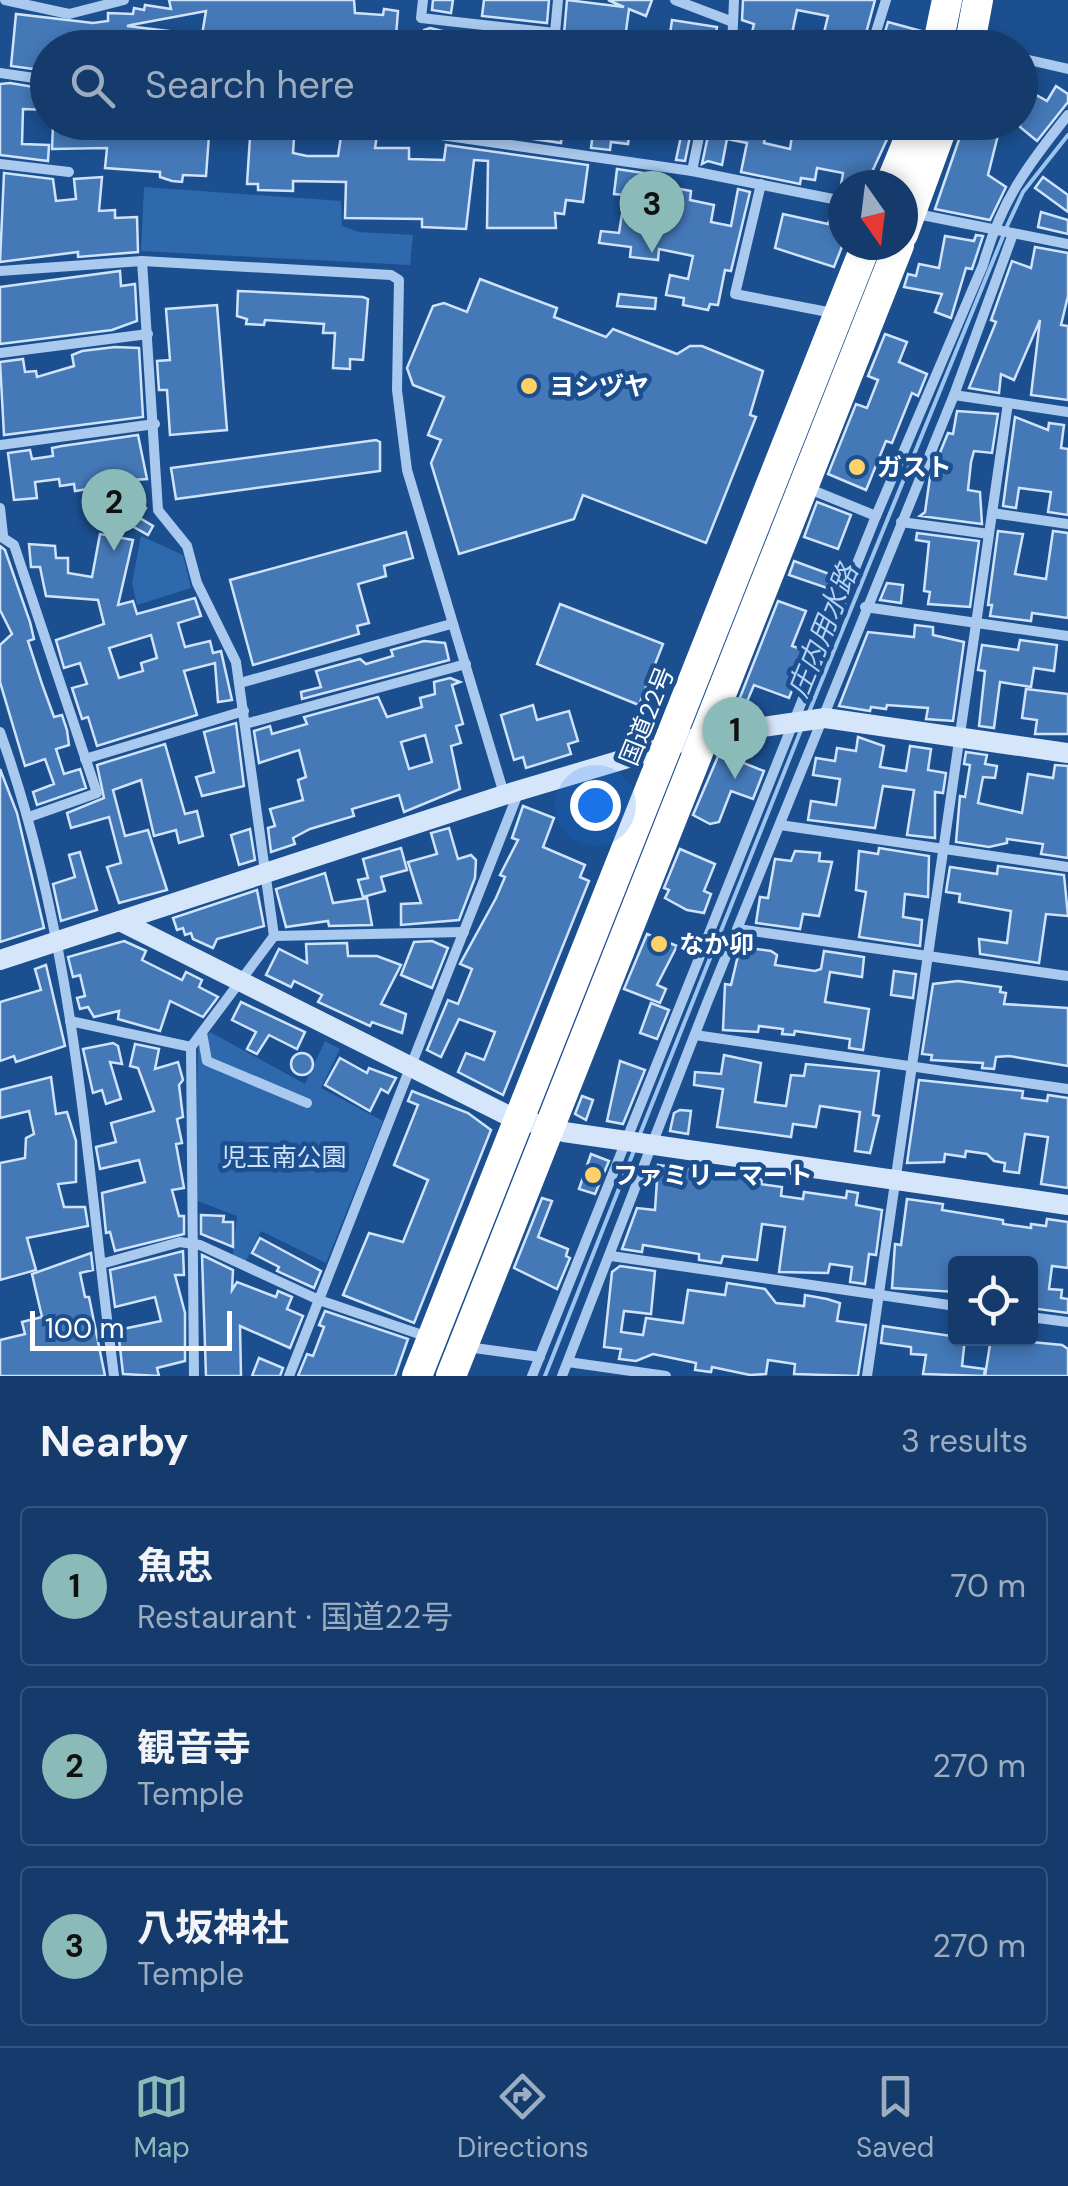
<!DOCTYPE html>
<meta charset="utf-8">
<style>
:root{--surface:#143b6b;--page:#1d4271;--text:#f1f3f6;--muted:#9dadc1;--line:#33557e;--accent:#8bbbb9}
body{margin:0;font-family:"DM Sans","Noto Sans JP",sans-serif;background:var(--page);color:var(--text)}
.controls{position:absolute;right:30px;bottom:30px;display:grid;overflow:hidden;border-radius:10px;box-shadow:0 5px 15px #0003}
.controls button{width:90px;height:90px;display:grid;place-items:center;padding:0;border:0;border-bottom:2px solid var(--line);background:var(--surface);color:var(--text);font:50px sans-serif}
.compass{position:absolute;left:828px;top:170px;width:90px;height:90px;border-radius:50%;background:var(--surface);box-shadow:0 5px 15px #0003;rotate:166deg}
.scale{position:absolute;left:30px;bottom:25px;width:202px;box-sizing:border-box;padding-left:10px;border:5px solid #fff;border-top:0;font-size:28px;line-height:35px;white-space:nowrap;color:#fff;-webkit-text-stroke:8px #1b4f8f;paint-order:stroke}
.you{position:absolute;left:595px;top:805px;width:35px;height:35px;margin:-25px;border:8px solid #fff;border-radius:50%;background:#1a73e8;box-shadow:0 0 0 15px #1a73e833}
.badge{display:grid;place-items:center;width:65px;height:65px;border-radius:50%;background:var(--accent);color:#111;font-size:32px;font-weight:700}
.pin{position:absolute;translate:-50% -82px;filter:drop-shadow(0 2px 5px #0008)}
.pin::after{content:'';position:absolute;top:52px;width:35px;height:30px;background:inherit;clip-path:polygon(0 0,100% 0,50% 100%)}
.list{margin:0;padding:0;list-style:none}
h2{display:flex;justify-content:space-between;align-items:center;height:130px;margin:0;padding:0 40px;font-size:42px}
h2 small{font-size:32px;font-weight:400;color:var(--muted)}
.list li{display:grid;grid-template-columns:65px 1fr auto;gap:30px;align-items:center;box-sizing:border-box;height:160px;margin:0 20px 20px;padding:0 20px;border:2px solid var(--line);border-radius:10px}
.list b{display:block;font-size:38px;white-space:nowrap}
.list p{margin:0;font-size:32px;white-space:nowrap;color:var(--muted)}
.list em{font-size:32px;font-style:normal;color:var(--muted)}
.icon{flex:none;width:55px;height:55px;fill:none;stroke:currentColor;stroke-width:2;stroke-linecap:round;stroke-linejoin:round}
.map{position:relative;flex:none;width:1068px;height:1376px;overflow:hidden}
.search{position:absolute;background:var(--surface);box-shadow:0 5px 15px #0003;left:30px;right:30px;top:30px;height:110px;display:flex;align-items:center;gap:25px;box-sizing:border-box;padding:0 35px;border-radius:55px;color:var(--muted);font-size:38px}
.sheet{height:670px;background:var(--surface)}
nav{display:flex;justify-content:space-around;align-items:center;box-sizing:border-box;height:140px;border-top:2px solid var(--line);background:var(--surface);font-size:28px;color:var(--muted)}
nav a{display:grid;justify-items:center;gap:5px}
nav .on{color:var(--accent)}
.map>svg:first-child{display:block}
.green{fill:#2e69ad}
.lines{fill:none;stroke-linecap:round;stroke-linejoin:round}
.stream{stroke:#9cc4f0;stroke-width:4}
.building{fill:#4478b7;stroke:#cfe3fa;stroke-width:2.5;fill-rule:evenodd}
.street{stroke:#a9c9ee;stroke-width:10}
.secondary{stroke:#d6e6fa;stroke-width:20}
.highway{stroke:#fff;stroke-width:30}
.poi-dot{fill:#ffd166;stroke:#1b4f8f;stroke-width:4}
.labels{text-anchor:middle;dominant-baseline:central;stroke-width:9;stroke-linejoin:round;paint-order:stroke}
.poi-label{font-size:25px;font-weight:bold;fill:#fff;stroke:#1b4f8f;text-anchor:start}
.street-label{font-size:25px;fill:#fff;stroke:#1b4f8f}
.park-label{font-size:25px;fill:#cfe3fa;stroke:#1b4f8f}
.water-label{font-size:28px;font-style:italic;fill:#b5d3f5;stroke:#1b4f8f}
</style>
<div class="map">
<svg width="1068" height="1376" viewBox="0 0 1068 1376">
<rect width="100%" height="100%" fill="#1b4f8f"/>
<g class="green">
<path d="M144,187L341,201L342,226L359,232L413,235L410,265L141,251Z"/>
<path d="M141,536L183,555L191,588L137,605L132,583Z"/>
<path d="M210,1032L305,1084L325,1041L340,1049L321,1088L383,1121L326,1263L261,1231L246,1261L233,1255L237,1216L195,1200L198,1048Z"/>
</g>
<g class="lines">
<g class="stream">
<path d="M809,712L1008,224L1023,192L1068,135"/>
<path d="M640,1134L801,730"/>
<path d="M545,1376L635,1148"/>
</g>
</g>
<g class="building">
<path d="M169,0H354L355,13L383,15L384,9L398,11L395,48L58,44L48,48V71L11,66L16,14L93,23L108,21V13L133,14L134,8L144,10L145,5L171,9ZM206,11L202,35L127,26L131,25Z"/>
<path d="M433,0H453L451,13L432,10Z"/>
<path d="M484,0H549L547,23L482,16Z"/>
<path d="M567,0L624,7L608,0H652L646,16L629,9L624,46L604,48L571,41L570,48H557L564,34Z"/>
<path d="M743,0H875L862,48L822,41L828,16L797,10L789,48H741V31L752,32L754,24L742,20Z"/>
<path d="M672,20L717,27L713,48H668Z"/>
<path d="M888,22L921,31L917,48H880Z"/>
<path d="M430,28L475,39V33L530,39L529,48H421L424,30Z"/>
<path d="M10,83L34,87V94L48,95V110L23,109L22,144L49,145L48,161L0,155V84Z"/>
<path d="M1056,86L1068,94V102L1037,141L1020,127L1024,88L1047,101Z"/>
<path d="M87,122H210L206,176L183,175L182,182L172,181L160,177V172L105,168L107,148L52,149L53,126Z"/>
<path d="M246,122H285L282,138H294L293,153L307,156H338L342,130L377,135L375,148H409V159L444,160L446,145L588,165L583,202L566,200L564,214L555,213L556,228H487L488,161L474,160L466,229L422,227V219L345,218L346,182L293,181V191L258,190V184H247L250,137L244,136Z"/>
<path d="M479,122H564L561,143L478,131Z"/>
<path d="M615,122H631L628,144L611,142L610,150L591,148L594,124L615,127Z"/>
<path d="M684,122H693L685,161L676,160Z"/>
<path d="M711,122H768L764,143L790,149L794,122H865L863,131L888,137L866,185H841L843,173L817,168L815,180L801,178L800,184L741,172L747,143L727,139L722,165L708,161L702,164Z"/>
<path d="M965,122L1000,127L988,175L1006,187L990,220L935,209Z"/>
<path d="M617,169L650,174L649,183L691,191L690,200L714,205L711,222L731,226L738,189L750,192L731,271L725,270L718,305L710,304L708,310L683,305L684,298L666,295L670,275L688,279L693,256L659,249L658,260L630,257L631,247L599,243L601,231L619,233L625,195L614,194Z"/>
<path d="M4,173L53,179L56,201L76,199L74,179L102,177L99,211L115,210V218L137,217L138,252L78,257V252L0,262Z"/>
<path d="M1043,177L1068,195V212L1035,188Z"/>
<path d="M834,208L843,212V244L834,267L775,248L783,214L828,224Z"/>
<path d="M1041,212L1068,220V234L1038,227Z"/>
<path d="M976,235L983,236L972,269L966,268L951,318L935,312L942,294L904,287L908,274L916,276L919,264L939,268L945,236L974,241Z"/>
<path d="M1035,247L1068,253V296L1061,325L1068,326V400L1031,395L1040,320L1014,380L1001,374L999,393L969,388L996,322L991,320L1012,261L1031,268Z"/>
<path d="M120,271L121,286L135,284L137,321L112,330L0,344V287Z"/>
<path d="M480,279L557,308L554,317L606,337L613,329L677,354L690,346H702L763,371L750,415L756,417L706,543L583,495L574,519L459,554L431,463L441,440L428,435L444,397L413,385L407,368L433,306L444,303L467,312Z"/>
<path d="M238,291L363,297L368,299L363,360L350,359V369L333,368L335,333H323L324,324L265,320L264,325L246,324L247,319L237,316Z"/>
<path d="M619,294L656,298L655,309L617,306Z"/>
<path d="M217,305L227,430L170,435L167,390H159L157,361L170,360L166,309Z"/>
<path d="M885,334L907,342L899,362L927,374L918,396L912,393L892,443L886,441L866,490L828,474L856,404L867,408L878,380L868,376Z"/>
<path d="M115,347L139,348L143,417L4,435L0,362L23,359L25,372L36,371L37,377L74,366L72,355L82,351Z"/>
<path d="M957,411L998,414L992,453L974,451L971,462L968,490L980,492L982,524L920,516L925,512L930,477L948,433L953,434Z"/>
<path d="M1015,417L1048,430L1049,423L1064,425L1061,448L1068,449V515L1048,512L1051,492L1019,488L1016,508L1003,506Z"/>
<path d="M138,435L147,479L101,482L108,486L75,491L74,484L60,486L59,479L35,482L37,498L14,500L8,453L30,450L32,459L53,456L52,448L62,446Z"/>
<path d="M376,440L380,442V471L176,499L171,468Z"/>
<path d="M114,489L146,508L140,518L153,526L148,535L102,509Z"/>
<path d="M817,502L851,515L838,549L804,537Z"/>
<path d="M998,531L1023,534L1015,574L1046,579L1053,531L1068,533V618L1032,613L1031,621L990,616L992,605H988Z"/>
<path d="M406,532L413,558L384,566L386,576L358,584L369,623L357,626L359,634L253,665L230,580Z"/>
<path d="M917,533L979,541L970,607L928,604L930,592L924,591L929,542L916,540Z"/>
<path d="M100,534L133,540L118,605L133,601L137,614L195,598L201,616L178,623L185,647L210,641L213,653L221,651L232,700L218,702L215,663L184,671L197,715L97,746L88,717L82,719L72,688L87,684L80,663L64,668L56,640L104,624L98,600L46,596L40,567H31L29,544L55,546L56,558H68V573L92,577ZM151,635L157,658L141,663L143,671L119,678L109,648Z"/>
<path d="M0,546L5,550L30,622L34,639L28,641L42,684L54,717L62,715L67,730L69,745L56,749L64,774L80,769L86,788L37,805L33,792L54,784L45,759L25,766L0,682V645L12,634L0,610Z"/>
<path d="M794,561L832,575L827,588L789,575Z"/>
<path d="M887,583L903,585L901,603L880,600Z"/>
<path d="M778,601L806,611L792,646L804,650L794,673L798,675L789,698L754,685L746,704L739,700Z"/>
<path d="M560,604L663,644L639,705L537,664Z"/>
<path d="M915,625L933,627V635L964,642L953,721L926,719L928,708L887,705L886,709L871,707L870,711L839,706L868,632L914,637Z"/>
<path d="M1020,640L1057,645L1054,671L1034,668L1031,687L1000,682L994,728L979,726L985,671L978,670L982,645L1018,650Z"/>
<path d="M424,641L445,643L449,660L302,699L301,692L321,687L316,671L360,659L366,664L393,656L391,650Z"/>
<path d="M450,678L460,682L452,685L463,724L456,726L461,743L451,746L460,789L404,812L399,795L352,809L354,816L310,829L293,838L295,844L271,852L268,828L275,826L270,809L303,800L298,780L306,777L299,750L259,763L254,731L270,726L272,734L307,724L304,717L378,697L387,717L422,707L420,698L435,694L434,682ZM425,735L432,762L409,769L401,742Z"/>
<path d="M1026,689L1068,694V734H1035L1037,720L1022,718Z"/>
<path d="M533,705L537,720L569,711L578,741L568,744L571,754L526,768L523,757L514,760L501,715Z"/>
<path d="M236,723L244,786L202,796L196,777L214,772L204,732Z"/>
<path d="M858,737L884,746L880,767L906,771L910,746L931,749L928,770L946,773L943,793L935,792V838L907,835L914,790L883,786L875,828L808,820L811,801L836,805L840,779L813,775L816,758L835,761L837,748L856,751Z"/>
<path d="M165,744L185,814L197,811L203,836L179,843L176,830L154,836L141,780L113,790L125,836L148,830L167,890L119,903L107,867L121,863L109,817L71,828L67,813L104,798L97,765Z"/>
<path d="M722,747L739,753L736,760L764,771L753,799L731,791L719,822L710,824L693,815Z"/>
<path d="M966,752L987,755L985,764L997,766L995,778L983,777L978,803L1022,813L1028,774L1053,778L1055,765L1068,766V858L1041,854L1043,844L1007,839V843L989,847L956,842L960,796L965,797L970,765L964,764Z"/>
<path d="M0,769L17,813L44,928L0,942Z"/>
<path d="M523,806L554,818L543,847L585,865L580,877L589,881L503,1095L458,1072L466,1053L484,1060L495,1032L459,1019L441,1057L427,1050L448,1000L458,1004L472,969L460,964L496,898L505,877L500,875L518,840L512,838Z"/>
<path d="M449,828L458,859L471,855L476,860L475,878L459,920L401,925V904L421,903L408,862L437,854L431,833Z"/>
<path d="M250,829L255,860L239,865L231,835Z"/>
<path d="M401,848L407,870L381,877L385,891L363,897L358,880L368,878L363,859Z"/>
<path d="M879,848L929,856L928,897L905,894L903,917L922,920L920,946L859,937L866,892L856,890L859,851L878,854Z"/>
<path d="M680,849L715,864L704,891L711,894L704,913L687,910L665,898L669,890L664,888Z"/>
<path d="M795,851L820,853L819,861L832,862L819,916L803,914L800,929L756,923L760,897L768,898L775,859L791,861Z"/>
<path d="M80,852L97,910L61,921L53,884L75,877L69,855Z"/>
<path d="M998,866L1064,875L1068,916L1046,914L1039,963L980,954L979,939L1007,943L1011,911L959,902L960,894L946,892L950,867L997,874Z"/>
<path d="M325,873L333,903L367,898L372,925L329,926L328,921L286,927L276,889Z"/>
<path d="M257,890L264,926L217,939L213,948L193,939L191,933L185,935L183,928L177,930L173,918Z"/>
<path d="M647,934L677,946L657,985L666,989L660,1003L624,989Z"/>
<path d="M124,941L146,951L142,960L182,980L186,972L202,980L199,987L218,997L203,1017L170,1001L160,1031L118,1019L119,1011L94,1017L88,1007L80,1009L77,998L85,996L80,975L73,977L68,957Z"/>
<path d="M432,941L448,948L432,988L401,975L414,942Z"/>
<path d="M347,943L348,956H377L401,965L381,1004L406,1014L402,1033L372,1022L370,1026L318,1002L322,995L294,981L291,987L266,975L279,949L307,963L306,944Z"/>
<path d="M740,947L771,951L777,955L775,965L815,971L821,969L824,951L864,957L862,977L830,972L825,1002L869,1009L863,1050L849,1048L850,1039L795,1031L794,1035L782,1034L783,1029L759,1026L758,1032L723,1030L725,984L731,985Z"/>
<path d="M46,965L65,1046L16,1062L14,1056L0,1061V1002L41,990L35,969Z"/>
<path d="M894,971L916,974L913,998L891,995Z"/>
<path d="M958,981L1001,987L1000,992L1006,993L1004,1004L1068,1008V1066L1009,1056L996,1057L994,1069L982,1068L983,1063L931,1060L932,1055L922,1054L933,984Z"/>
<path d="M241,1002L305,1032L297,1049L269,1035L257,1054L247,1049L256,1032L232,1020Z"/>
<path d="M651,1003L669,1010L657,1039L640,1033Z"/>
<path d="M113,1043L118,1046L122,1064L110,1062L121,1099L106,1104L102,1090L93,1093L83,1049Z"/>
<path d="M135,1044L159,1049L155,1069L178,1062L183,1080L179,1085L183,1117L177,1119L182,1143L176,1144L184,1188L172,1190L179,1216H184V1234L115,1251L110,1232L106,1233L102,1193L145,1182L139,1160L100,1169L96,1147L116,1142L111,1123L154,1111L138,1068L130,1066Z"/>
<circle cx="302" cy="1064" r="11"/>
<path d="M724,1055L761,1063L755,1102L786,1106L791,1075L804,1076L806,1064L879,1071L873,1115L879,1116L870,1153L855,1151L860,1112L820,1106L816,1127L793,1124L791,1137L717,1127L723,1089L694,1085L695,1072L721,1074Z"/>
<path d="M340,1058L367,1073L369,1068L396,1078L388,1093L381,1089L370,1111L325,1085Z"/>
<path d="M620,1061L645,1070L623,1124L607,1121Z"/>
<path d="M51,1077L56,1114L67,1112L76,1141V1182L58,1184L64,1207H85L88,1226L27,1238L36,1270L0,1280V1163L25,1158L26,1138L34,1134L29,1111L0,1118V1090Z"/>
<path d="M919,1080L1023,1091L1022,1098L1047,1101L1048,1095L1068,1098V1188L1041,1184L1048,1137L1025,1134L1019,1173L1004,1171L1005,1163L994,1161L987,1154L966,1151L965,1157L945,1154L944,1162L907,1163Z"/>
<path d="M412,1091L468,1113L491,1130L414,1323L343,1295L369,1233L403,1242L428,1180L394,1165L418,1105L408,1101Z"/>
<path d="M582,1096L593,1100L586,1120L575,1114Z"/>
<path d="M680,1110L691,1111L688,1134L670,1131L674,1113Z"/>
<path d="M591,1154L609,1161L595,1194L579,1189Z"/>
<path d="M658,1165L762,1179L761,1184L782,1187L781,1196L803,1199L804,1192L846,1198L847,1191L858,1193L856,1205L882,1210L876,1255L869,1254L865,1284L850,1282L852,1267L830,1264L828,1273L779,1272L785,1227L762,1224L757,1260L723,1256L721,1263L699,1260V1254L643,1245L642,1252L622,1249L637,1208L655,1210Z"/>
<path d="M542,1198L552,1201L538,1237L568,1249L566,1256L570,1258L557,1289L514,1268Z"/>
<path d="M907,1199L943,1204L942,1210L1003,1220V1224L1031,1228V1224L1046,1226L1047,1219L1068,1222V1268L1052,1266L1049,1289L1062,1290L1061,1298L1068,1299V1313L1030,1308V1264H956V1292L892,1288L895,1244L901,1245Z"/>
<path d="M201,1215L224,1216L223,1222H233V1247L201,1234Z"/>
<path d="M260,1238L321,1271L314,1288L277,1271L279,1267L252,1253Z"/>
<path d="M183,1251L184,1275H175L185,1313V1361L157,1368L159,1376L123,1374L118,1330L161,1321L155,1297L115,1307L110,1270Z"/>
<path d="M91,1253L93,1270L80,1273L85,1297H89L105,1376H0V1340L25,1334L22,1322L42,1317L32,1274Z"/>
<path d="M202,1255L233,1270L232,1290L237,1282L276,1297L278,1291L292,1297L287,1309L303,1316L290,1348L240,1326L241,1376H206Z"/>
<path d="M620,1266L655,1271L651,1314L624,1311L621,1332L643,1335L646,1318L683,1323L688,1290L725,1295L727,1283L765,1289L776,1303L804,1306L805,1295L827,1299L840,1303L837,1321L866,1325L858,1376L794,1374L795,1364L768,1360L766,1374L750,1375L712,1367L711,1372L695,1370L696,1363L653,1354L636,1361L619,1359L621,1349L604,1347L612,1272Z"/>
<path d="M325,1311L408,1339L395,1376H298L307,1354L313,1356L324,1327L319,1325Z"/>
<path d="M883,1326L965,1338L962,1366L985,1369L984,1376L923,1374L926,1355L911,1354V1347L881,1343Z"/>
<path d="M991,1338L1062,1345L1068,1349V1376H985Z"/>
<path d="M259,1358L283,1368L280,1376H252Z"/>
</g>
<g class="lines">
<g class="street">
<path d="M5,0L69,14L124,0"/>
<path d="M423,0L421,18L555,33L558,0"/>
<path d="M675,0L733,22"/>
<path d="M732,48L734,0"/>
<path d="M871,48L886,0"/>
<path d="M1020,58L1068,69"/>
<path d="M0,73L48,80"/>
<path d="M350,122L692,171L843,201"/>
<path d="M0,164L69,172"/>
<path d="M692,171L702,122"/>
<path d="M761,184L735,294L833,313"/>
<path d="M912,213L1068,244"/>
<path d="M142,261L158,510L187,546L197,583L236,662L274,936L191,1047L194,1376"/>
<path d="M0,271L142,261L391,275L399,280L397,390L407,470L504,794"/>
<path d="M0,353L148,334"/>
<path d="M954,395L1068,412"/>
<path d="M0,445L155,424"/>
<path d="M807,488L876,516"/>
<path d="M0,508L3,535"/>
<path d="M992,513L1068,524"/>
<path d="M901,522L989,534"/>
<path d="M0,536L14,545L97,793L29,817"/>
<path d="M865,607L1068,636"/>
<path d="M240,683L451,624"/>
<path d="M245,724L466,664"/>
<path d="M0,732C75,939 86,1159 114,1376"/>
<path d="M85,759L244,711"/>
<path d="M780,825L1068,867"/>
<path d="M738,929L1068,976"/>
<path d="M274,936L464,932"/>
<path d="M70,1021L191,1047"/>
<path d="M202,1033L207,1061L307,1103"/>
<path d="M695,1035L1068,1089"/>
<path d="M611,1256L956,1306"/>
<path d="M101,1264L180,1242L200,1245L319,1300L431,1338"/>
<path d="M1030,1317L1068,1322"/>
<path d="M467,1347L540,1357"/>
<path d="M568,1362L666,1376"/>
<path d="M289,1376L519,791"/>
<path d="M532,1376L876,516L983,265C1001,201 1027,166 1068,115"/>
<path d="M562,1376L707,1003L954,395L1013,234"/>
<path d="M867,1376L1008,403"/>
</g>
<g class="secondary">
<path d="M120,921L507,1115L564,1132L1068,1205"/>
<path d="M0,960L504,795L702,736L825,718L1068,753"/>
</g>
<g class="highway">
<path d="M937,48L947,0"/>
<path d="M969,48L978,0"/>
<path d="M890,185L916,122"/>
<path d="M903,234L944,122"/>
<path d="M417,1376L866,245"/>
<path d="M451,1376L899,245"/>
</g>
</g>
<g class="poi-dot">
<circle cx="529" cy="386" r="10"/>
<circle cx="857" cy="467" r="10"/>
<circle cx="659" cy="944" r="10"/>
<circle cx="593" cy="1175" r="10"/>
</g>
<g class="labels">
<g class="poi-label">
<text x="549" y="386">ヨシヅヤ</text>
<text x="877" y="467">ガスト</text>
<text x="679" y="944">なか卯</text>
<text x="613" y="1175">ファミリーマート</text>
</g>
<g class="street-label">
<text transform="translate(647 716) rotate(-68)">国道22号</text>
</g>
<g class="park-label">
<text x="284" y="1157">児玉南公園</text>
</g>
<g class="water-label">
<text transform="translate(823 631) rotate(-68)">庄内用水路</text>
</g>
</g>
</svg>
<div class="controls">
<button><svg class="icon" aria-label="locate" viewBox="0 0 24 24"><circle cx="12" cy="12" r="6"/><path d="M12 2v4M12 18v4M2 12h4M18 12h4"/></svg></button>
</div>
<svg class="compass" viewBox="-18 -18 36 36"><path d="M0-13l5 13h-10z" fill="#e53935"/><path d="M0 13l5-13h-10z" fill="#9dadc1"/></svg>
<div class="scale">100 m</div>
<div class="you"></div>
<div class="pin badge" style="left:735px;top:779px">1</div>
<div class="pin badge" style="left:114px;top:551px">2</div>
<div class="pin badge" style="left:652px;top:253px">3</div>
<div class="search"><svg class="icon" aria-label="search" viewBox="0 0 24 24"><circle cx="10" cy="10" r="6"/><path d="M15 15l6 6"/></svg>Search here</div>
</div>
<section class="sheet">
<h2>Nearby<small>3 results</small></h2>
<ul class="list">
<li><span class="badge">1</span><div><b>魚忠</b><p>Restaurant · 国道22号</p></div><em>70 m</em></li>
<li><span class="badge">2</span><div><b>観音寺</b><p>Temple</p></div><em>270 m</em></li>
<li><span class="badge">3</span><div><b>八坂神社</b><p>Temple</p></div><em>270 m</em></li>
</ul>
</section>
<nav>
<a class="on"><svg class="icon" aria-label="map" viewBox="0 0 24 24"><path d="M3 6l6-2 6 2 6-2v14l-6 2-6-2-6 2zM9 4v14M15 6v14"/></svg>Map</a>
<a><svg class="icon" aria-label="directions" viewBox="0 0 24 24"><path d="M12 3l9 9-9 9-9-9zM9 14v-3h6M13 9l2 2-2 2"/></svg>Directions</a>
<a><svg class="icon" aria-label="saved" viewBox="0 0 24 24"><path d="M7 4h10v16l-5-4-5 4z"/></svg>Saved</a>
</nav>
